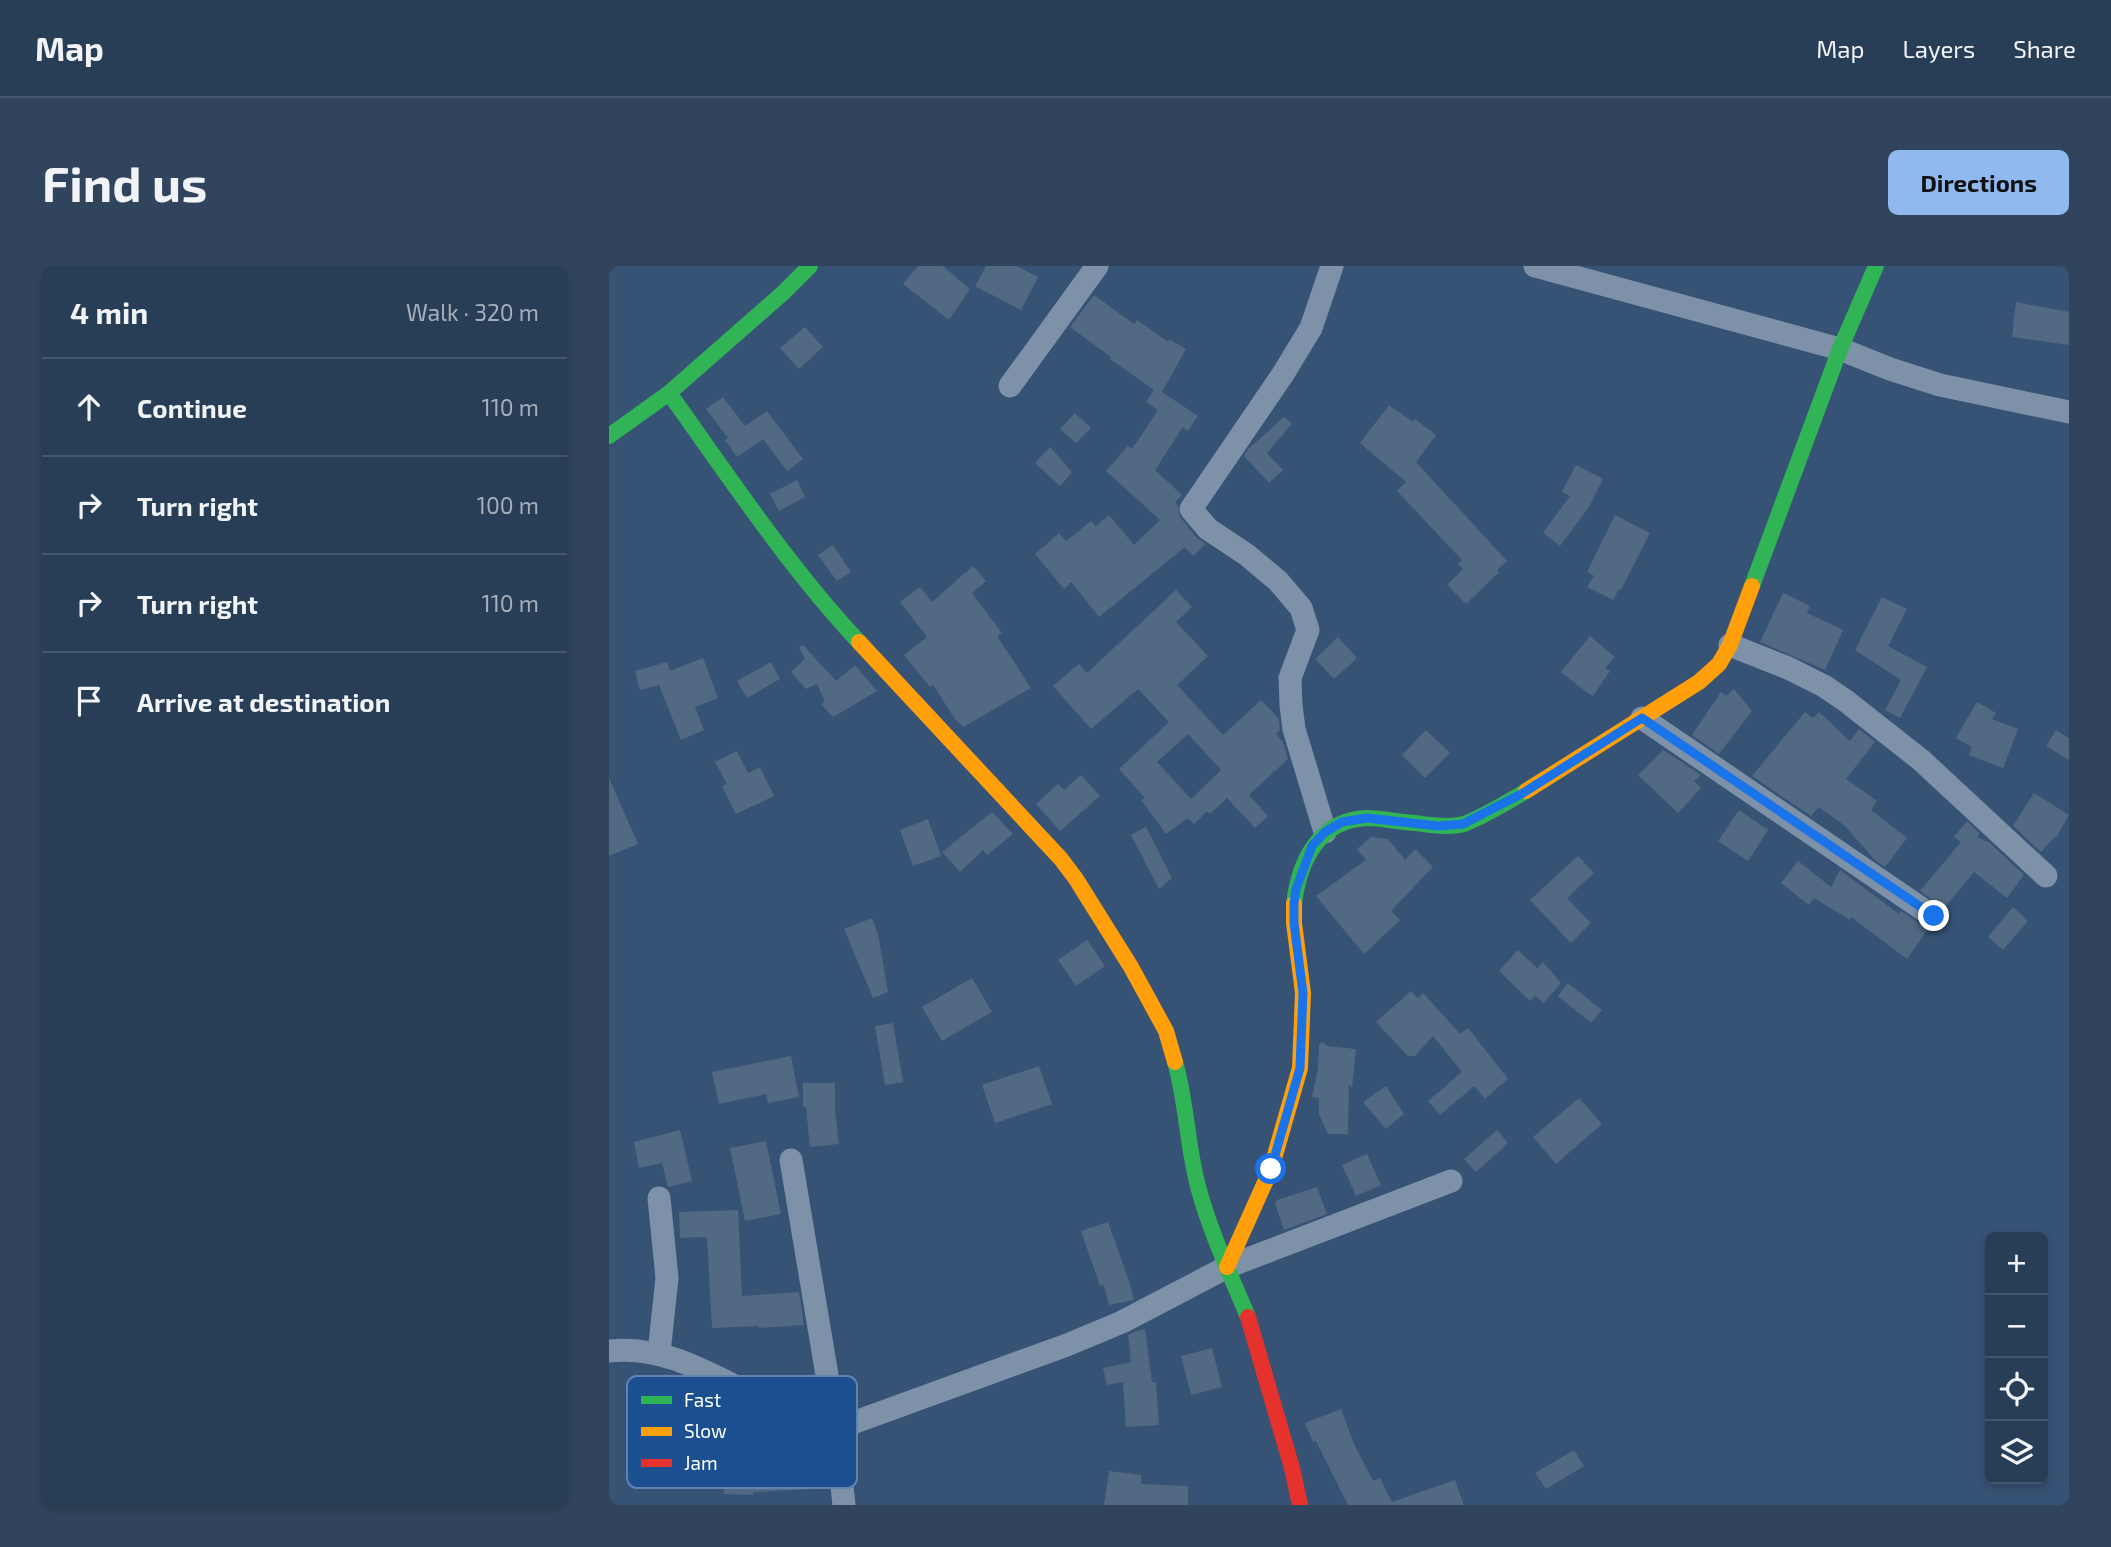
<!DOCTYPE html>
<meta charset="utf-8">
<style>
:root{--surface:#283e57;--page:#30455d;--text:#f1f3f6;--muted:#a5aeba;--line:#44576d;--accent:#90b9f0}
body{margin:0;font-family:"Exo 2",sans-serif;background:var(--page);color:var(--text)}
.controls{position:absolute;right:21px;bottom:21px;display:grid;overflow:hidden;border-radius:10px;box-shadow:0 4px 10px #0003}
.controls button{width:63px;height:63px;display:grid;place-items:center;padding:0;border:0;border-bottom:2px solid var(--line);background:var(--surface);color:var(--text);font:35px sans-serif}
.stop{position:absolute;width:21px;height:21px;margin:-16px;border:5px solid #1a73e8;border-radius:50%;background:#fff}
.stop.end{background:#1a73e8;border-color:#fff;box-shadow:0 2px 7px #0008}
.list{margin:0;padding:0;list-style:none}
h2{display:flex;justify-content:space-between;align-items:center;height:91px;margin:0;padding:0 28px;font-size:30px}
h2 small{font-size:23px;font-weight:400;color:var(--muted)}
.list li{display:grid;grid-template-columns:46px 1fr auto;gap:21px;align-items:center;box-sizing:border-box;height:98px;padding:0 28px;border-top:2px solid var(--line)}
.list b{display:block;font-size:26px;white-space:nowrap}
.list em{font-size:23px;font-style:normal;color:var(--muted)}
.icon{flex:none;width:38px;height:38px;fill:none;stroke:currentColor;stroke-width:2;stroke-linecap:round;stroke-linejoin:round}
.map{position:relative;flex:none;width:1460px;height:1239px;overflow:hidden;border-radius:10px}
header{display:flex;align-items:center;gap:42px;box-sizing:border-box;height:98px;padding:0 35px;background:var(--surface);border-bottom:2px solid var(--line)}
header strong{font-size:33px}
nav{display:flex;gap:38px;margin-inline-start:auto;font-size:24px}
.intro{display:flex;align-items:center;justify-content:space-between;box-sizing:border-box;height:168px;padding:0 42px}
h1{margin:0;font-size:49px}
.button{padding:18px 32px;border-radius:10px;background:var(--accent);color:#111;font-size:24px;font-weight:700}
main{display:flex;gap:42px;padding:0 42px}
aside{flex:1;background:var(--surface);border-radius:10px;box-shadow:0 4px 10px #0003}
.map>svg:first-child{display:block}
.building{fill:#526984;fill-rule:evenodd}
.lines{fill:none;stroke-linecap:round;stroke-linejoin:round}
.street{stroke:#7d92a8;stroke-width:23}
.fast{stroke:#30b455;stroke-width:16}
.slow{stroke:#ff9f0a;stroke-width:16}
.jam{stroke:#e5322d;stroke-width:16}
.route{stroke:#1a73e8;stroke-width:9}
.key{fill:#1b4f8f;stroke:#5f84b1;stroke-width:2}
.key-label{font-size:19px;fill:#fff}
</style>
<header>
<strong>Map</strong>
<nav><a>Map</a><a>Layers</a><a>Share</a></nav>
</header>
<div class="intro"><h1>Find us</h1><a class="button">Directions</a></div>
<main>
<aside>
<h2>4 min<small>Walk · 320 m</small></h2>
<ul class="list">
<li><svg class="icon" aria-label="ahead" viewBox="0 0 24 24"><path d="M12 20V5M6 11l6-6 6 6"/></svg><div><b>Continue</b></div><em>110 m</em></li>
<li><svg class="icon" aria-label="right" viewBox="0 0 24 24"><path d="M7 20v-9h11M14 6l5 5-5 5"/></svg><div><b>Turn right</b></div><em>100 m</em></li>
<li><svg class="icon" aria-label="right" viewBox="0 0 24 24"><path d="M7 20v-9h11M14 6l5 5-5 5"/></svg><div><b>Turn right</b></div><em>110 m</em></li>
<li><svg class="icon" aria-label="arrive" viewBox="0 0 24 24"><path d="M6 21V4h12l-3 4 3 4H6"/></svg><div><b>Arrive at destination</b></div></li>
</ul>
</aside>
<div class="map">
<svg width="1460" height="1239" viewBox="0 0 1460 1239">
<rect width="100%" height="100%" fill="#365274"/>
<g class="building">
<path d="M309,0H334L361,23L340,54L294,18Z"/>
<path d="M377,0H408L429,11L412,44L366,20Z"/>
<path d="M485,29L525,58L528,54L559,76L560,73L577,83L553,126L589,150L579,165L574,161L546,204L573,229L566,237L569,240L571,251L588,272L597,278L584,290L576,281L490,351L462,316L455,323L426,288L450,267L457,275L482,255L487,260L500,249L525,279L551,254L497,205L519,180L523,183L549,144L537,136L545,124L501,93L502,91L461,61Z"/>
<path d="M1407,36L1460,46V79L1403,71Z"/>
<path d="M196,61L214,81L190,103L171,82Z"/>
<path d="M114,131L136,160L158,145L194,193L178,205L154,173L128,191L116,174L119,172L97,143Z"/>
<path d="M780,139L804,156L806,153L827,169L807,196L898,295L888,304L890,306L857,338L838,319L854,303L849,298L853,294L788,225L797,216L751,177Z"/>
<path d="M466,147L482,162L467,177L451,163Z"/>
<path d="M675,151L683,158L658,187L674,204L660,217L635,190L640,182Z"/>
<path d="M441,181L463,206L451,220L426,197Z"/>
<path d="M967,199L994,213L980,241L951,280L934,267L961,230L953,226Z"/>
<path d="M188,214L196,231L170,245L161,228Z"/>
<path d="M1006,249L1041,267L1012,324L1010,323L1004,334L978,321L985,310L978,306Z"/>
<path d="M224,279L242,306L228,315L209,289Z"/>
<path d="M364,300L377,315L363,327L393,367L388,370L422,422L354,461L346,453L324,419L321,421L295,389L318,371L291,336L311,321L323,336Z"/>
<path d="M567,324L583,341L567,356L599,390L568,419L614,469L652,434L670,453L671,464L667,468L674,476L679,493L640,529L659,550L646,562L618,532L601,548L598,545L585,558L579,552L557,568L532,534L536,532L510,503L560,456L529,423L482,463L444,420L470,398L478,407ZM579,468L612,504L582,533L548,496Z"/>
<path d="M1174,327L1201,340L1198,347L1234,364L1216,404L1151,376Z"/>
<path d="M1273,331L1298,343L1279,380L1318,401L1291,452L1276,444L1292,414L1246,384Z"/>
<path d="M981,370L1006,391L996,402L1001,405L984,430L977,426L952,406Z"/>
<path d="M729,371L748,392L725,413L706,393Z"/>
<path d="M194,379L227,415L246,399L268,425L224,451L212,438L216,436L208,418L197,423L182,406L196,393L190,381Z"/>
<path d="M94,392L109,432L86,441L95,464L72,474L50,419L31,424L26,405L58,396L61,405Z"/>
<path d="M162,396L171,413L138,432L128,415Z"/>
<path d="M1125,423L1143,445L1110,488L1083,469L1112,426L1117,430Z"/>
<path d="M1368,436L1387,447L1383,453L1409,463L1394,502L1360,489L1363,481L1347,472Z"/>
<path d="M1196,446L1204,452L1210,446L1241,475L1250,463L1266,476L1237,513L1268,535L1262,544L1298,572L1276,601L1265,593L1236,560L1210,541L1202,550L1143,510Z"/>
<path d="M817,464L841,487L816,512L793,489Z"/>
<path d="M1447,464L1460,472V494L1437,480Z"/>
<path d="M1054,484L1092,509L1085,515L1092,522L1069,547L1029,509Z"/>
<path d="M128,485L139,507L151,501L165,530L127,548L113,520L118,518L106,496Z"/>
<path d="M472,509L491,530L451,565L427,538L449,518L455,524Z"/>
<path d="M0,512L29,578L0,590Z"/>
<path d="M1425,527L1460,549L1447,572L1446,571L1432,586L1404,560Z"/>
<path d="M1130,544L1159,564L1139,595L1109,575Z"/>
<path d="M383,546L404,568L378,589L374,584L351,606L333,586Z"/>
<path d="M319,553L332,590L304,600L291,564Z"/>
<path d="M1358,555L1370,567L1369,572L1380,576L1415,609L1398,632L1365,606L1335,642L1311,625L1352,576L1345,571Z"/>
<path d="M537,561L563,612L550,623L522,569Z"/>
<path d="M762,571L779,573L796,594L806,583L824,601L782,645L791,654L755,688L707,630L757,594L748,583Z"/>
<path d="M969,590L985,607L958,632L982,657L962,677L921,634Z"/>
<path d="M1189,595L1222,621L1231,604L1290,648L1292,645L1319,663L1298,693L1242,651L1241,654L1205,632L1200,639L1172,617Z"/>
<path d="M1404,641L1419,655L1394,684L1379,671Z"/>
<path d="M263,652L269,668L279,726L264,732L235,663Z"/>
<path d="M478,674L496,700L467,720L449,694Z"/>
<path d="M909,684L928,702L934,696L952,717L935,737L926,730L921,735L890,705Z"/>
<path d="M363,712L383,746L333,775L313,741Z"/>
<path d="M959,717L993,744L982,757L949,730Z"/>
<path d="M802,725L809,732L814,727L851,768L859,762L899,813L876,833L865,820L831,849L819,835L853,806L824,770L806,790H799L767,756Z"/>
<path d="M284,757L294,816L276,819L266,760Z"/>
<path d="M713,776L718,780L747,783L743,822L740,818L739,868H719L710,848V832L703,831L709,803L710,779Z"/>
<path d="M182,790L190,831L159,837L157,828L110,838L103,806Z"/>
<path d="M430,800L443,838L386,857L373,819Z"/>
<path d="M194,817H226V844L230,878L201,881L197,841H194Z"/>
<path d="M777,820L795,848L777,863L754,836Z"/>
<path d="M970,832L993,858L947,898L924,871Z"/>
<path d="M71,864L83,915L59,921L53,897L30,902L25,876Z"/>
<path d="M888,864L899,877L867,906L855,893Z"/>
<path d="M157,875L172,948L136,955L121,882Z"/>
<path d="M758,888L772,919L747,930L733,899Z"/>
<path d="M708,921L718,948L675,964L666,938L668,934Z"/>
<path d="M129,944L133,1030L190,1026L195,1059L150,1062V1060L103,1062L98,971L71,972L70,946Z"/>
<path d="M499,956L520,1015L525,1034L500,1039L495,1019L491,1020L472,965Z"/>
<path d="M536,1063L543,1116H547L550,1159L517,1161L514,1116L498,1119L494,1102L522,1096L519,1069L527,1065Z"/>
<path d="M603,1082L613,1121L582,1129L572,1090Z"/>
<path d="M58,1108L72,1156L115,1159L116,1139L135,1141L144,1145L142,1182H146V1188L204,1185L206,1223L144,1226V1229L115,1228L116,1208L40,1205V1172H47L31,1116Z"/>
<path d="M732,1143L745,1178L764,1215L771,1212L783,1236L846,1214L855,1239H739L707,1175L704,1176L696,1157Z"/>
<path d="M965,1184L975,1200L937,1223L926,1207Z"/>
<path d="M500,1205L532,1209V1218L579,1220V1239H495Z"/>
</g>
<g class="lines">
<g class="street">
<path d="M926,0L1231,83L1281,103L1331,119L1460,146"/>
<path d="M401,120L488,0"/>
<path d="M1121,379L1179,402L1215,420L1237,435L1312,494L1437,610"/>
<path d="M1033,452L1325,651"/>
<path d="M716,566L685,463L682,439L681,412L699,364L692,342L669,315L638,289L599,263L582,243L674,108L702,62L723,0"/>
<path d="M182,894L227,1163L235,1239"/>
<path d="M0,1085C62,1078 112,1116 167,1140C187,1149 207,1156 227,1163L458,1079L513,1056L618,1001L842,915"/>
<path d="M50,1087L58,1012L50,932"/>
</g>
<g class="fast">
<path d="M60,127C121,212 179,300 250,376"/>
<path d="M0,170L60,127L174,27L201,0"/>
<path d="M1143,320L1231,83L1267,0"/>
<path d="M685,638C690,596 709,554 758,552C773,552 790,556 806,557C821,559 840,562 855,558C871,552 902,534 917,525"/>
<path d="M566,796C578,837 578,882 590,924C602,968 622,1010 639,1051"/>
</g>
<g class="slow">
<path d="M250,376L452,593L467,613L522,701L557,765L566,796"/>
<path d="M917,525L1090,416L1110,398L1121,379L1143,320"/>
<path d="M618,1001L662,903L691,802L694,727L685,657V638"/>
</g>
<path class="jam" d="M639,1051L683,1202L691,1239"/>
</g>
<g class="lines">
<path class="route" d="M662,903L691,802L694,727L685,657V637L687,623L703,580L716,566L733,556L758,552L829,560L854,558L914,527L1033,452L1325,650"/>
</g>
<rect x="18" y="1110" width="230" height="112" rx="10" class="key"/>
<rect x="32" y="1130" width="31" height="8" fill="#30b455"/>
<rect x="32" y="1161" width="31" height="9" fill="#ff9f0a"/>
<rect x="32" y="1193" width="31" height="8" fill="#e5322d"/>
<g class="key-label">
<text x="75" y="1141">Fast</text>
<text x="75" y="1172">Slow</text>
<text x="75" y="1204">Jam</text>
</g>
</svg>
<div class="controls">
<button>+</button>
<button>−</button>
<button><svg class="icon" aria-label="locate" viewBox="0 0 24 24"><circle cx="12" cy="12" r="6"/><path d="M12 2v4M12 18v4M2 12h4M18 12h4"/></svg></button>
<button><svg class="icon" aria-label="layers" viewBox="0 0 24 24"><path d="M12 4l9 5-9 5-9-5zM3 14l9 5 9-5"/></svg></button>
</div>
<div class="stop" style="left:662px;top:903px"></div>
<div class="stop end" style="left:1325px;top:650px"></div>
</div>
</main>
